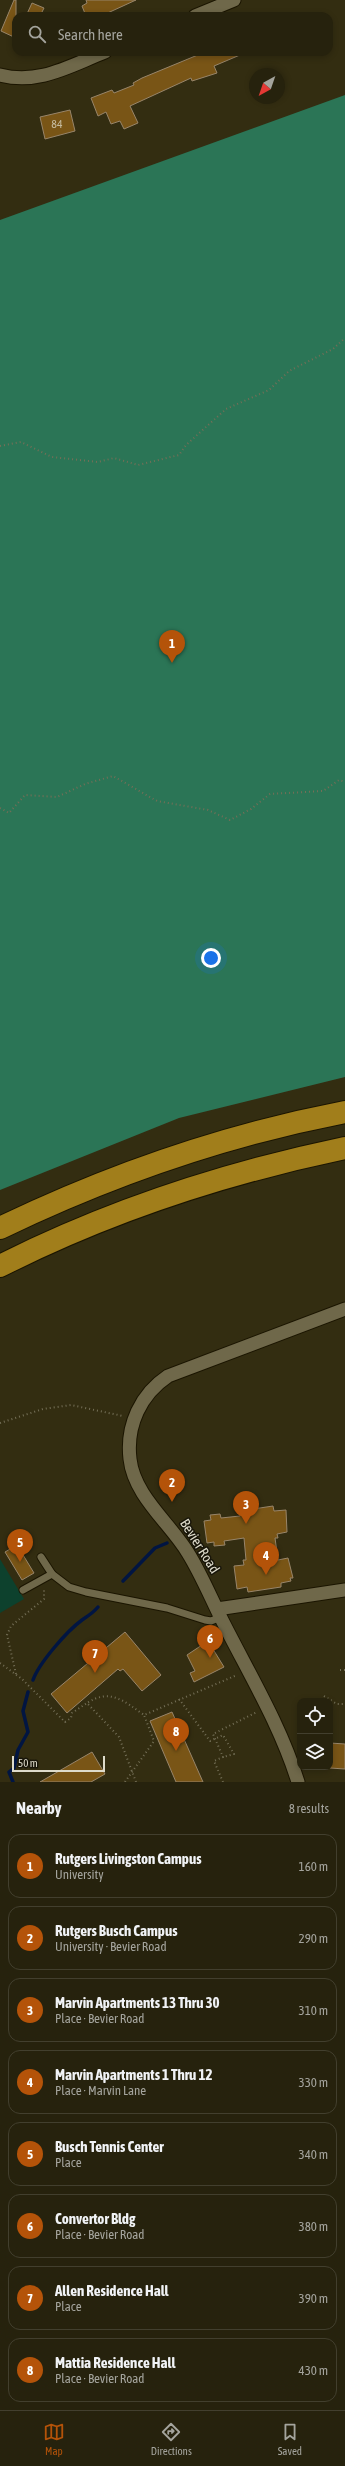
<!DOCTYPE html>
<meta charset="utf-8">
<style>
:root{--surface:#26220d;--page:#2e2a16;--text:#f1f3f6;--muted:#a4a49d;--line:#423f2e;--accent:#b45309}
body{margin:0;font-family:"Asap Condensed",sans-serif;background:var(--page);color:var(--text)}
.controls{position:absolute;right:12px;bottom:12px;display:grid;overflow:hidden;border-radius:8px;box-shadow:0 2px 6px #0003}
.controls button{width:36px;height:36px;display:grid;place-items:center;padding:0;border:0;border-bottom:1px solid var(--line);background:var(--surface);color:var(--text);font:20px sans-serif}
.compass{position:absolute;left:249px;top:68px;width:36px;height:36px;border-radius:50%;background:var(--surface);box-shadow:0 2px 6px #0003;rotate:220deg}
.scale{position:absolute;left:12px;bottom:10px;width:93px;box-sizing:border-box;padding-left:4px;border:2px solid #dedbcb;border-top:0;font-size:11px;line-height:14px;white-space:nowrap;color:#dedbcb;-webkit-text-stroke:3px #181509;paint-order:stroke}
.you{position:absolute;left:211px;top:958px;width:14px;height:14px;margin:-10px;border:3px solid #fff;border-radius:50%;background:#1a73e8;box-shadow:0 0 0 6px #1a73e833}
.badge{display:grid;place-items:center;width:26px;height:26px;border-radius:50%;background:var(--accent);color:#fff;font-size:13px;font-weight:700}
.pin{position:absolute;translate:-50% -33px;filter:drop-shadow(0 1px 2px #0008)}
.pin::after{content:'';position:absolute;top:21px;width:14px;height:12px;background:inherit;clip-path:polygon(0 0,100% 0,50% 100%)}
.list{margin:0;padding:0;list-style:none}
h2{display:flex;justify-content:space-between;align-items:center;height:52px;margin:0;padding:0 16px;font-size:17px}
h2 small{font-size:13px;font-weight:400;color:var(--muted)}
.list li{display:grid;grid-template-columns:26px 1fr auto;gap:12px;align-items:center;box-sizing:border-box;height:64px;margin:0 8px 8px;padding:0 8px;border:1px solid var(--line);border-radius:12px}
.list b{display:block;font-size:15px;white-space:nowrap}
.list p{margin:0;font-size:13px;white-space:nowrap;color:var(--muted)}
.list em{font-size:13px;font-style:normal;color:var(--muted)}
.icon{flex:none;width:22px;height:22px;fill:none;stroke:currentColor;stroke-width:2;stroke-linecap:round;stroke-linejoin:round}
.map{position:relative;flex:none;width:345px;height:1782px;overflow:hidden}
.search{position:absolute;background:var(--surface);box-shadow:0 2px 6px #0003;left:12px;right:12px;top:12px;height:44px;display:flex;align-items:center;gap:10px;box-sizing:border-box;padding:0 14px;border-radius:12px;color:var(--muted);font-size:15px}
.sheet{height:628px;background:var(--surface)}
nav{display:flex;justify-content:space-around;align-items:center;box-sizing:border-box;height:56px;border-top:1px solid var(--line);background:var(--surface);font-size:11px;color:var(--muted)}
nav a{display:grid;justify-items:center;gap:2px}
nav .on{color:var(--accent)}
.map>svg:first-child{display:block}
.green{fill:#0d412d}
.forest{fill:#2b7556}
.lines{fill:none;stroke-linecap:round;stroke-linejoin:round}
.stream{stroke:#011542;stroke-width:3.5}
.building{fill:#795516;stroke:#98856a}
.service-casing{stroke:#1b1500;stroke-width:9}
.minor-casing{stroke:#1b1500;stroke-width:15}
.motorway-casing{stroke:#1b1500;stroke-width:24}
.path{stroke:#746f57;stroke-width:2;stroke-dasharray:1 3;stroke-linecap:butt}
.service{stroke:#6f684a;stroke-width:7}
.minor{stroke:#6f684a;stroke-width:13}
.motorway{stroke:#a17e1b;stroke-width:22}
.labels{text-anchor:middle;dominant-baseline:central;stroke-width:3;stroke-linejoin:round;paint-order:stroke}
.number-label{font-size:12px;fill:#c5ba9e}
.street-label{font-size:14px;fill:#dedbcb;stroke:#181509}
</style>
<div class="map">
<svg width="345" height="1782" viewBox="0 0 345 1782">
<rect width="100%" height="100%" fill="#332d11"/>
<path class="green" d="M0,1559L24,1599L0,1613Z"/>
<path class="forest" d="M345,95V1077L179,1118L0,1190V220Z"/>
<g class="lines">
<g class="stream">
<path d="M123,1581L155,1548L167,1543"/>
<path d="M33,1680C39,1663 67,1631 82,1620C88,1616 93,1613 98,1607"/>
<path d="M13,1782L9,1772L14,1768L18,1750L28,1732L23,1711L28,1692"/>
</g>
</g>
<g class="building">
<path d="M14,0H16V38L1,31Z"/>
<path d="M86,0H136L101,16H86L82,6L87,3Z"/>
<path d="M32,3L44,8L40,16H26Z"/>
<path d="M205,52H247L214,66L217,73L192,81L191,78L130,106L138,123L124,129L120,121L111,124L106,112L98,116L91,98L112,90L114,93L134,85L133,83L142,78Z"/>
<path d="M70,110L75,131L45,139L40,117Z"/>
<path d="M273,1506L274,1511L286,1510L287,1532L277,1534L278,1538H275L278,1560L288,1558L293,1578H290L291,1581L281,1583V1587L248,1592L247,1587L237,1589L234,1566L244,1565L243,1560H246L244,1538L224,1541L225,1545L214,1546V1542L207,1543L204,1521L211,1520L210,1515L220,1514L221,1518L240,1516V1511Z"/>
<path d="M17,1545L34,1573L22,1580L5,1552Z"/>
<path d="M125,1632L161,1675L142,1691L123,1669L120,1671L118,1669L67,1713L51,1694Z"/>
<path d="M208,1641L224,1667L194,1682L190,1673L195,1671L187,1655Z"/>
<path d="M172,1712L203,1782H176L150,1721Z"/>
<path d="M330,1743L345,1744V1769L330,1768Z"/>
<path d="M92,1752L105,1774L91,1782H40Z"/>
</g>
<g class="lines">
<defs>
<g id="service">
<path d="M41,1557L52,1574L69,1587L86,1592L167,1608L205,1620L211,1621L221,1617"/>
<path d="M23,1590L52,1574"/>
</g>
<g id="minor">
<path d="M195,16L234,0"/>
<path d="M0,75C39,85 69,66 105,52"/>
<path d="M217,1609L345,1590"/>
<path d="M298,1782C280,1724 248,1672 221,1618C210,1596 201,1574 188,1553C170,1523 134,1496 130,1459C126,1425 141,1394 168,1376L345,1309"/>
</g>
<g id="motorway">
<path d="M0,1228C110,1175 225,1135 345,1112"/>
<path d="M0,1266C109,1211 225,1173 345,1148"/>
</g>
</defs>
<use href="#service" class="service-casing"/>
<use href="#minor" class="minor-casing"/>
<use href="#motorway" class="motorway-casing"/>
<g class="path">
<path d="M0,446L21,442L52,457L98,462L114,458L138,465L179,455L186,445L226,409L269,390L289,371L333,349L345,338"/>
<path d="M0,808L9,813L25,795L57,797L85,784L113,776L157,801L208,810L230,820L251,809L270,794L323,791L339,780L345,782"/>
<path d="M0,1423L43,1409L71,1405L123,1416"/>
<path d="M0,1663L22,1679L65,1722L71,1718L72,1713L87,1703"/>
<path d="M340,1670H345"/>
<path d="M16,1674L7,1635L11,1626L44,1599V1589"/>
<path d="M324,1696L337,1704H345"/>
<path d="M179,1699L210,1741L223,1735L234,1754L223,1757"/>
<path d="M125,1782L154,1741L144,1715"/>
<path d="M136,1782L119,1737L87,1703C110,1688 124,1701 144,1715L237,1675"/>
<path d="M223,1782L214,1761L223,1757L213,1734L257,1712"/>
</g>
<use href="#service" class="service"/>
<use href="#minor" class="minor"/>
<use href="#motorway" class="motorway"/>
</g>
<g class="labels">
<g class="number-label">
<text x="57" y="124">84</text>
</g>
<g class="street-label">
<text transform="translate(200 1546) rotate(58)">Bevier Road</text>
</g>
</g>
</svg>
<div class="controls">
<button><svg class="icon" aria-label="locate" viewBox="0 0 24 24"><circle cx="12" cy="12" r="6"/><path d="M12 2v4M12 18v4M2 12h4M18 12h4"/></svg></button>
<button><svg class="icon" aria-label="layers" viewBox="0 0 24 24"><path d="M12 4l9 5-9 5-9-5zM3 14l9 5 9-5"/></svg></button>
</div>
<svg class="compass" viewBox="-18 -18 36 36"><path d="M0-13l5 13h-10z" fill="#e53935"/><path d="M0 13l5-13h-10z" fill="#a4a49d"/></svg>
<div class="scale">50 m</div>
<div class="you"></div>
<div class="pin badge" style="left:172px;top:663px">1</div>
<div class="pin badge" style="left:172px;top:1502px">2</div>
<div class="pin badge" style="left:246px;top:1524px">3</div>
<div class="pin badge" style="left:266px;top:1575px">4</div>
<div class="pin badge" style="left:20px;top:1562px">5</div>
<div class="pin badge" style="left:210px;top:1658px">6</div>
<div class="pin badge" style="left:95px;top:1673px">7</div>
<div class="pin badge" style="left:176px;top:1751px">8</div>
<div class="search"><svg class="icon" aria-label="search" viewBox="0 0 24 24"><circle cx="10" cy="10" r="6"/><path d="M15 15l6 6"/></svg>Search here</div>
</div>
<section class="sheet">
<h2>Nearby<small>8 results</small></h2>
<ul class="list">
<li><span class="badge">1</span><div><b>Rutgers Livingston Campus</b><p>University</p></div><em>160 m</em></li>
<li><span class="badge">2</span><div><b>Rutgers Busch Campus</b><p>University · Bevier Road</p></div><em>290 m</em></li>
<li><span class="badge">3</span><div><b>Marvin Apartments 13 Thru 30</b><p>Place · Bevier Road</p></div><em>310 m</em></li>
<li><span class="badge">4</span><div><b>Marvin Apartments 1 Thru 12</b><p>Place · Marvin Lane</p></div><em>330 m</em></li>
<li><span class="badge">5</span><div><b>Busch Tennis Center</b><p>Place</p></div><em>340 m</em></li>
<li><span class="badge">6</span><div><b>Convertor Bldg</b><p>Place · Bevier Road</p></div><em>380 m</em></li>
<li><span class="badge">7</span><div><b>Allen Residence Hall</b><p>Place</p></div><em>390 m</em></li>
<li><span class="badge">8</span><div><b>Mattia Residence Hall</b><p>Place · Bevier Road</p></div><em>430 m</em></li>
</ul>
</section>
<nav>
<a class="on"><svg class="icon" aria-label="map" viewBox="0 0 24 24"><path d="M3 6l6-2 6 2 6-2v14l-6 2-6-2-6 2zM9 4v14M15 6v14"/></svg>Map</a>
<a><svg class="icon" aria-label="directions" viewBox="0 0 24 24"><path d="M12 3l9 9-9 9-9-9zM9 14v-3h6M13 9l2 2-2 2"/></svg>Directions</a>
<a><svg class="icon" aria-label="saved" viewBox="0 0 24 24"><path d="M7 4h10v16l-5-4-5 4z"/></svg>Saved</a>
</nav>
